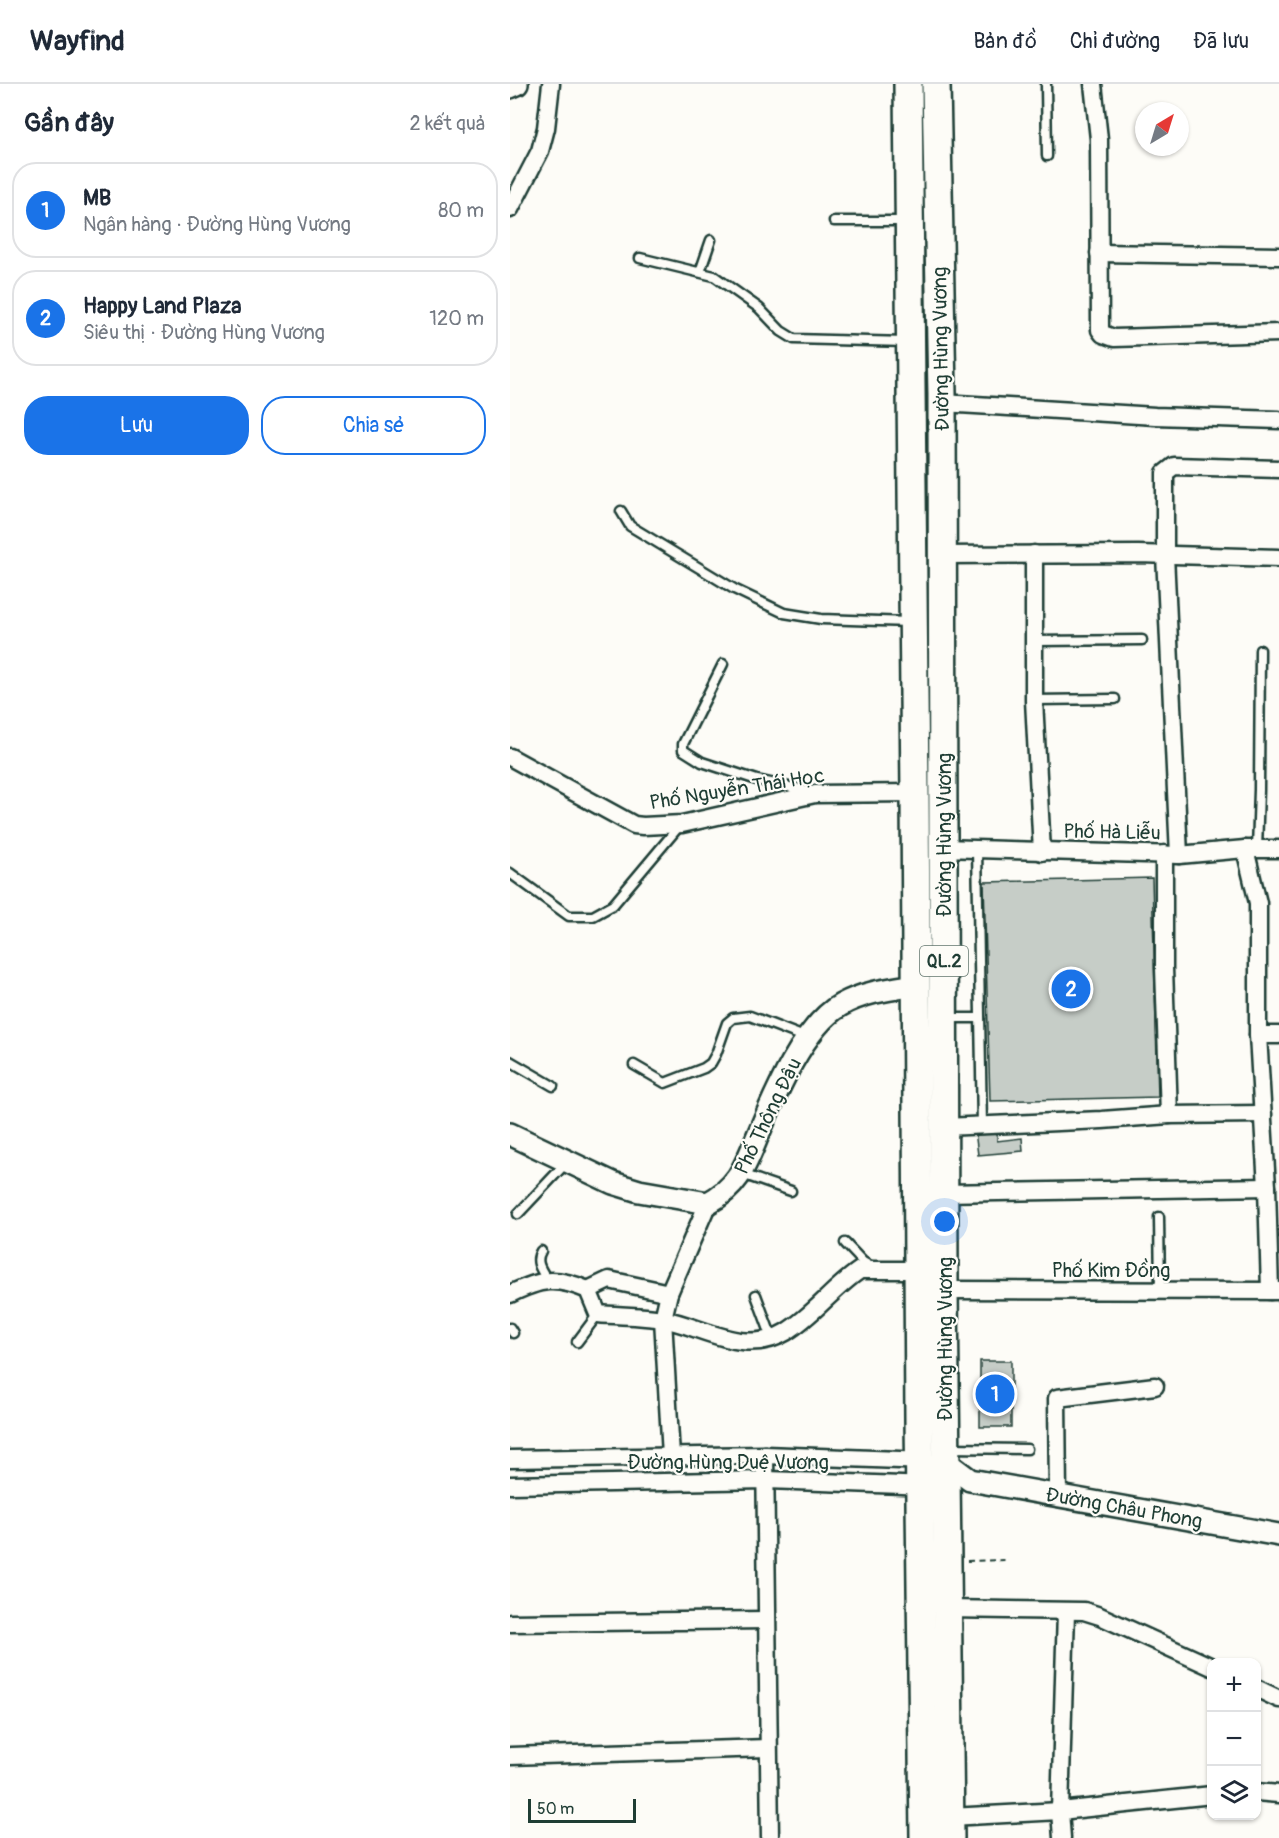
<!DOCTYPE html>
<html lang="vi">
<meta charset="utf-8">
<style>
:root{--surface:#fff;--page:#f6f6f7;--text:#1f2937;--muted:#747a83;--line:#e0e1e3;--accent:#1a73e8}
body{margin:0;font-family:Pangolin,sans-serif;background:var(--page);color:var(--text)}
.controls{position:absolute;right:18px;bottom:18px;display:grid;overflow:hidden;border-radius:12px;box-shadow:0 2px 4px #0004}
.controls button{width:54px;height:54px;display:grid;place-items:center;padding:0;border:0;border-bottom:2px solid var(--line);background:var(--surface);color:var(--text);font:30px sans-serif}
.compass{position:absolute;left:625px;top:18px;width:54px;height:54px;border-radius:50%;background:var(--surface);box-shadow:0 2px 4px #0004;rotate:38deg}
.scale{position:absolute;left:18px;bottom:15px;width:108px;box-sizing:border-box;padding-left:6px;border:3px solid #1f3d34;border-top:0;font-size:16px;line-height:21px;white-space:nowrap;color:#1f3d34;-webkit-text-stroke:4px #fdfcf7;paint-order:stroke}
.you{position:absolute;left:435px;top:1138px;width:21px;height:21px;margin:-15px;border:4px solid #fff;border-radius:50%;background:#1a73e8;box-shadow:0 0 0 9px #1a73e833}
.badge{display:grid;place-items:center;width:39px;height:39px;border-radius:50%;background:var(--accent);color:#fff;font-size:20px;font-weight:700}
.pin{position:absolute;translate:-50% -50%;border:3px solid #fff;box-shadow:0 2px 6px #0006}
.list{margin:0;padding:0;list-style:none}
h2{display:flex;justify-content:space-between;align-items:center;height:78px;margin:0;padding:0 24px;font-size:26px}
h2 small{font-size:20px;font-weight:400;color:var(--muted)}
.list li{display:grid;grid-template-columns:39px 1fr auto;gap:18px;align-items:center;box-sizing:border-box;height:96px;margin:0 12px 12px;padding:0 12px;border:2px solid var(--line);border-radius:24px}
.list b{display:block;font-size:22px;white-space:nowrap}
.list p{margin:0;font-size:20px;white-space:nowrap;color:var(--muted)}
.list em{font-size:20px;font-style:normal;color:var(--muted)}
.actions{display:flex;gap:12px;padding:18px 24px}
.actions a{flex:1;padding:14px 0;border:2px solid var(--accent);border-radius:24px;text-align:center;font-size:21px;color:var(--accent)}
.actions .main{background:var(--accent);color:#fff}
.icon{flex:none;width:33px;height:33px;fill:none;stroke:currentColor;stroke-width:2;stroke-linecap:round;stroke-linejoin:round}
.map{position:relative;flex:none;width:769px;height:1754px;overflow:hidden}
header{display:flex;align-items:center;gap:36px;box-sizing:border-box;height:84px;padding:0 30px;background:var(--surface);border-bottom:2px solid var(--line)}
header strong{font-size:28px}
nav{display:flex;gap:33px;margin-inline-start:auto;font-size:21px}
main{display:flex}
aside{flex:1;background:var(--surface)}
.map>svg:first-child{display:block}
.building{fill:#c6cdc7;stroke:#1f3d34;stroke-width:1.5}
.lines{fill:none;stroke-linecap:round;stroke-linejoin:round}
.service-casing{stroke:#1f3d34;stroke-width:13}
.minor-casing{stroke:#1f3d34;stroke-width:21}
.tertiary-casing{stroke:#1f3d34;stroke-width:26}
.primary-casing{stroke:#1f3d34;stroke-width:32}
.path{stroke:#1f3d34;stroke-width:2;stroke-dasharray:6 4.5;stroke-linecap:butt}
.service{stroke:#fdfcf7;stroke-width:8}
.minor{stroke:#fdfcf7;stroke-width:16}
.tertiary{stroke:#fdfcf7;stroke-width:21}
.primary{stroke:#fdfcf7;stroke-width:27}
.labels{text-anchor:middle;dominant-baseline:central;stroke-width:4.5;stroke-linejoin:round;paint-order:stroke}
.shield{fill:#fdfcf7;stroke:#62766e;stroke-width:1.5}
.shield-label{font-size:18px;font-weight:bold;fill:#1f3d34}
.street-label{font-size:20px;fill:#1f3d34;stroke:#fdfcf7}
</style>
<header>
<strong>Wayfind</strong>
<nav><a>Bản đồ</a><a>Chỉ đường</a><a>Đã lưu</a></nav>
</header>
<main>
<aside>
<h2>Gần đây<small>2 kết quả</small></h2>
<ul class="list">
<li><span class="badge">1</span><div><b>MB</b><p>Ngân hàng · Đường Hùng Vương</p></div><em>80 m</em></li>
<li><span class="badge">2</span><div><b>Happy Land Plaza</b><p>Siêu thị · Đường Hùng Vương</p></div><em>120 m</em></li>
</ul>
<div class="actions"><a class="main">Lưu</a><a>Chia sẻ</a></div>
</aside>
<div class="map">
<svg width="769" height="1754" viewBox="0 0 769 1754">
<rect width="100%" height="100%" fill="#fdfcf7"/>
<filter id="ink" filterUnits="userSpaceOnUse"><feTurbulence type="fractalNoise" baseFrequency=".0167" numOctaves="2"/><feDisplacementMap in="SourceGraphic" scale="12" xChannelSelector="R" yChannelSelector="G"/><feConvolveMatrix kernelMatrix="1 2 1 2 8 2 1 2 1" color-interpolation-filters="sRGB"/></filter>
<g filter="url(#ink)">
<g class="building">
<path d="M642,794L648,1013L480,1017L474,798Z"/>
<path d="M481,1045V1049H487V1057L512,1054L513,1067L468,1071L465,1047Z"/>
<rect x="470" y="1277" width="31" height="66"/>
</g>
<g class="lines">
<defs>
<g id="service">
<path d="M536,0L537,72"/>
<path d="M324,137H396"/>
<path d="M130,174L204,192L249,224L271,247L284,255L396,258"/>
<path d="M190,188L201,156"/>
<path d="M111,427L120,442L224,505L274,529L311,535L399,538"/>
<path d="M525,557L632,556"/>
<path d="M213,580L173,660V666L192,678L247,696L302,708"/>
<path d="M524,616L605,615"/>
<path d="M467,765L472,1042"/>
<path d="M747,765L749,706L750,566"/>
<path d="M0,789L59,832H83L103,821L171,740"/>
<path d="M438,934H470"/>
<path d="M0,977L43,1002"/>
<path d="M124,981L155,999L194,984L201,979L206,970L217,939L223,934L240,932L297,954"/>
<path d="M232,1090L281,1107"/>
<path d="M8,1130L57,1078"/>
<path d="M649,1133L650,1207"/>
<path d="M335,1159L353,1178L360,1182"/>
<path d="M31,1167C24,1178 32,1187 38,1197"/>
<path d="M246,1211L262,1254"/>
<path d="M0,1244L3,1249"/>
<path d="M67,1258L88,1230"/>
<path d="M439,1364L517,1365"/>
</g>
<g id="minor">
<path d="M583,0L589,55L590,246L593,250L604,254L769,249"/>
<path d="M0,125L30,67L36,44L41,0"/>
<path d="M589,169L769,172"/>
<path d="M432,319L645,332L769,336"/>
<path d="M524,470V616L532,768"/>
<path d="M432,471L628,470L769,474"/>
<path d="M0,673L124,741L133,742L172,740L305,710L405,709"/>
<path d="M433,764L669,771L735,765H769"/>
<path d="M735,765L748,819V951L757,1103L760,1207"/>
<path d="M654,770V884L659,1031"/>
<path d="M669,771L655,471V389L664,382L769,385"/>
<path d="M748,951H769"/>
<path d="M434,1043L592,1036L659,1031L753,1030"/>
<path d="M434,1109L757,1103"/>
<path d="M78,1206L99,1196L159,1209"/>
<path d="M434,1206L769,1207"/>
<path d="M0,1210C31,1195 45,1192 78,1206L88,1230C109,1232 131,1231 152,1235C193,1242 234,1273 276,1248C304,1231 323,1204 350,1186H407"/>
<path d="M255,1371L260,1754"/>
<path d="M161,1372L153,1235L159,1209L198,1119"/>
<path d="M0,1375L255,1371L417,1377"/>
<path d="M0,1401L257,1396L419,1402"/>
<path d="M548,1413L547,1314L645,1302"/>
<path d="M437,1525L574,1527L590,1532L702,1583"/>
<path d="M0,1539L257,1536"/>
<path d="M746,1604L769,1615"/>
<path d="M0,1672L258,1664"/>
<path d="M746,1708L769,1710"/>
<path d="M440,1733L550,1727L702,1711"/>
<path d="M552,1754L550,1727L556,1528"/>
</g>
<g id="tertiary">
<path d="M0,3L7,0"/>
<path d="M0,1050L103,1099L129,1107L198,1119C229,1102 235,1082 248,1051C264,1013 294,941 331,921C354,908 380,905 406,901"/>
<path d="M436,1378L460,1396L769,1451"/>
</g>
<g id="primary">
<path d="M398,0L405,709L409,1335L414,1754"/>
<path d="M426,0L432,310L434,1206L440,1754"/>
</g>
</defs>
<use href="#service" class="service-casing"/>
<use href="#minor" class="minor-casing"/>
<use href="#tertiary" class="tertiary-casing"/>
<use href="#primary" class="primary-casing"/>
<path class="path" d="M457,1477L498,1476"/>
<use href="#service" class="service"/>
<use href="#minor" class="minor"/>
<use href="#tertiary" class="tertiary"/>
<use href="#primary" class="primary"/>
</g>
</g>
<g class="labels">
<rect class="shield" x="410" y="862" width="48" height="30" rx="4.5"/>
<g class="shield-label">
<text x="434" y="877">QL.2</text>
</g>
<g class="street-label">
<text transform="translate(431 265) rotate(-91)">Đường Hùng Vương</text>
<text transform="translate(227 705) rotate(-9)">Phố Nguyễn Thái Học</text>
<text transform="translate(602 748) rotate(1)">Phố Hà Liễu</text>
<text transform="translate(434 751) rotate(-90)">Đường Hùng Vương</text>
<text transform="translate(258 1032) rotate(-64)">Phố Thông Đậu</text>
<text x="601" y="1186">Phố Kim Đồng</text>
<text transform="translate(435 1255) rotate(-90)">Đường Hùng Vương</text>
<text x="218" y="1378">Đường Hùng Duệ Vương</text>
<text transform="translate(614 1424) rotate(10)">Đường Châu Phong</text>
</g>
</g>
</svg>
<div class="controls">
<button>+</button>
<button>−</button>
<button><svg class="icon" aria-label="layers" viewBox="0 0 24 24"><path d="M12 4l9 5-9 5-9-5zM3 14l9 5 9-5"/></svg></button>
</div>
<svg class="compass" viewBox="-18 -18 36 36"><path d="M0-13l5 13h-10z" fill="#e53935"/><path d="M0 13l5-13h-10z" fill="#747a83"/></svg>
<div class="scale">50 m</div>
<div class="you"></div>
<div class="pin badge" style="left:485px;top:1310px">1</div>
<div class="pin badge" style="left:561px;top:905px">2</div>
</div>
</main>
